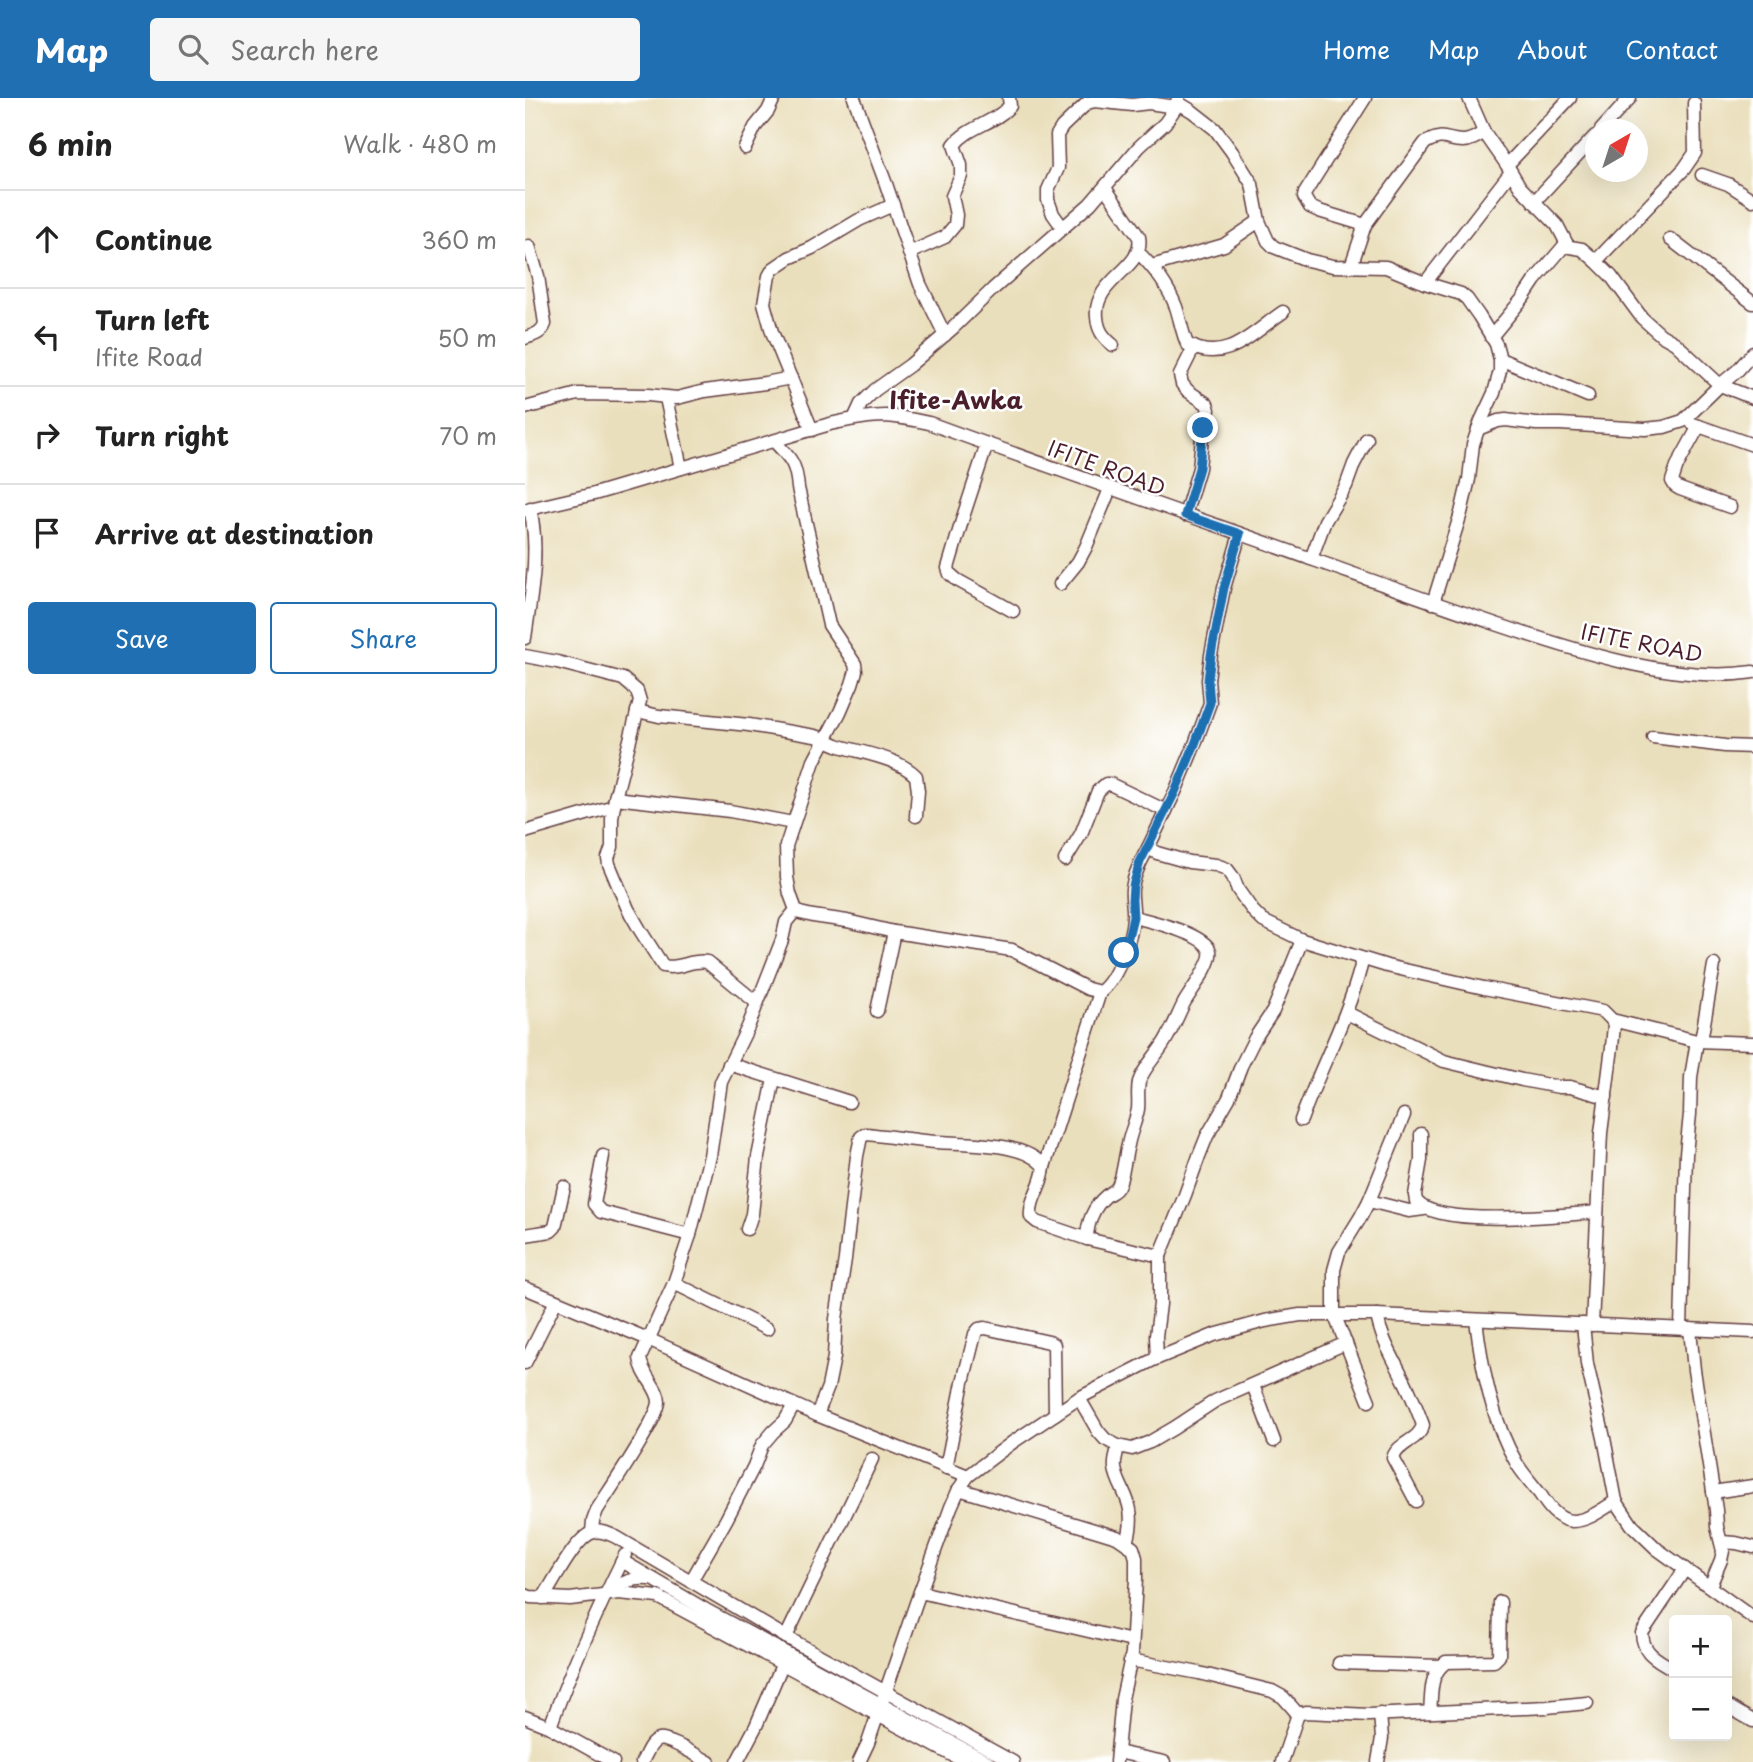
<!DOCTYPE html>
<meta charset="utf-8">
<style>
:root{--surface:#fff;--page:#f6f6f6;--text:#222;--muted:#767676;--line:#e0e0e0;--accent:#1f6fb2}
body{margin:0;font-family:"Playpen Sans",sans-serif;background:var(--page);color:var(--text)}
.controls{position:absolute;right:21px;bottom:21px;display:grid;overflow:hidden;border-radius:7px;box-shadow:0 7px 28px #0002}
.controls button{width:63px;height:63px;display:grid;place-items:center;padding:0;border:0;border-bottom:2px solid var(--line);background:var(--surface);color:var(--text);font:35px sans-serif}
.compass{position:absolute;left:1060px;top:21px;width:63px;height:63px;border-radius:50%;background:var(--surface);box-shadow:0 7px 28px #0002;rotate:39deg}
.stop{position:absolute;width:21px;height:21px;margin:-16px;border:5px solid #1f6fb2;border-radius:50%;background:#fff}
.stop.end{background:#1f6fb2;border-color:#fff;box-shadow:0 2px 7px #0008}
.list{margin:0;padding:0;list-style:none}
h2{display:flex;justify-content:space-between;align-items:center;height:91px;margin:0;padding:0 28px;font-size:30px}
h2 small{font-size:23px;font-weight:400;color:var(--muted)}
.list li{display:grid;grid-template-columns:46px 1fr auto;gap:21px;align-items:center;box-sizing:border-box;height:98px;padding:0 28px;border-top:2px solid var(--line)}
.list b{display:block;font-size:26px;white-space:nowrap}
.list p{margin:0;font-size:23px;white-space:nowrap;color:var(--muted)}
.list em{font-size:23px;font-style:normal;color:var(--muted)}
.actions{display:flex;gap:14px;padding:21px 28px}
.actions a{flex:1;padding:16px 0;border:2px solid var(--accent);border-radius:7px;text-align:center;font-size:24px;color:var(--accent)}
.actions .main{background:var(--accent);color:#fff}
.icon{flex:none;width:38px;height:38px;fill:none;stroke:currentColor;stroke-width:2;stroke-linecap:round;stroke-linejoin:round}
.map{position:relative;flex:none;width:1228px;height:1664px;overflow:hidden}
header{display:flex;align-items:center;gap:42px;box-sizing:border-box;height:98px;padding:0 35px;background:var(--accent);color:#fff}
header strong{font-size:33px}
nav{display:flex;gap:38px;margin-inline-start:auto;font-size:24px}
.search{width:490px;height:63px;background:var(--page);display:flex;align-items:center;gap:18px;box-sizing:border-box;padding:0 24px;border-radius:7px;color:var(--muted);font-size:26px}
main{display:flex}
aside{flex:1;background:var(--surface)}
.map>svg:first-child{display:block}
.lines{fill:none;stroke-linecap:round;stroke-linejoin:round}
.minor-casing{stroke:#623c41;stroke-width:15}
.minor{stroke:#fff;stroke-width:12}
.route{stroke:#1f6fb2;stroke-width:9}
.labels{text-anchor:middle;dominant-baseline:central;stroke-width:5;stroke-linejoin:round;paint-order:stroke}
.street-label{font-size:21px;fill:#4a1f2b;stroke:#fff}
.quarter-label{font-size:24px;font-weight:bold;fill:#4a1f2b;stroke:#fff}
</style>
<header>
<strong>Map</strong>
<div class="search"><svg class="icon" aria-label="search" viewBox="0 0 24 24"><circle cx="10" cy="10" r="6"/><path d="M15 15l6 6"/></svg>Search here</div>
<nav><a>Home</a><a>Map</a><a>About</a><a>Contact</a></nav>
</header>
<main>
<aside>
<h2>6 min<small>Walk · 480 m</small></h2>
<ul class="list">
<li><svg class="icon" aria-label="ahead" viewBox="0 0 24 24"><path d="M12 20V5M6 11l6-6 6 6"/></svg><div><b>Continue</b></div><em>360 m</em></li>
<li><svg class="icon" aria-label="left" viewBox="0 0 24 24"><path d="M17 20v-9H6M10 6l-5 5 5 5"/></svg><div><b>Turn left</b><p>Ifite Road</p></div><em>50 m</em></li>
<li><svg class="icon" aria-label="right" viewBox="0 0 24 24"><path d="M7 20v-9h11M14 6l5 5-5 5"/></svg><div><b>Turn right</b></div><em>70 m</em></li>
<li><svg class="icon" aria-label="arrive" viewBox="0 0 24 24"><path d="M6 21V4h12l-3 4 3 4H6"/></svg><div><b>Arrive at destination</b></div></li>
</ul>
<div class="actions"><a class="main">Save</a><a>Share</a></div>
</aside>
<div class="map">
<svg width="1228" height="1664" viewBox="0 0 1228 1664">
<rect width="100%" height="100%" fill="#fff"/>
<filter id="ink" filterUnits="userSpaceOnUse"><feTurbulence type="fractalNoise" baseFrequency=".0143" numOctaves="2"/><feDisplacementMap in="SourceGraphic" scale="14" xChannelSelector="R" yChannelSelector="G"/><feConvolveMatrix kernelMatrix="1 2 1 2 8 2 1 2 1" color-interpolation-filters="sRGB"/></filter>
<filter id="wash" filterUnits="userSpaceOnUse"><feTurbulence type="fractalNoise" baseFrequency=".00686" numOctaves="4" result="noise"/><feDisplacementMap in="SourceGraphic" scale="28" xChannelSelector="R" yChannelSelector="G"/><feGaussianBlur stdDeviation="1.57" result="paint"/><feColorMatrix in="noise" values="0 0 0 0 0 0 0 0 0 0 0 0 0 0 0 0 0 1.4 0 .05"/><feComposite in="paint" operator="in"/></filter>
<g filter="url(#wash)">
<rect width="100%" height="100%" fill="#eadfbc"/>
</g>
<g filter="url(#ink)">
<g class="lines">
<defs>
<g id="minor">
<path d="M329,0L361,86L395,186L420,237"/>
<path d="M840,0L780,95L779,99L785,109L794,113L840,127"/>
<path d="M944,0L959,34L982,67L995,89L1032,127L1043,148"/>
<path d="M652,4L667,13L690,31L707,54L727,86L734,123L743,143L749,149L782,162L808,168L861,169L900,185L936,196L942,201L954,218L971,246L975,261V273L969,295L956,323L948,346L944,381L936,415L908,505"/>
<path d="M1076,32L1105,0"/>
<path d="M220,50L230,29L243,13L249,0"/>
<path d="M982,67L1045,0"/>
<path d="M1177,77L1203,86L1228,102"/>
<path d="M580,90L614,139C620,171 568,181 572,219C573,232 578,239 588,247"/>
<path d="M1009,104L1070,38"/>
<path d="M538,130L528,116L523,102V92L533,70L532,37L537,29L562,5L570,3L607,7L624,5L651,9"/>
<path d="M1145,141L1228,205"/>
<path d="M613,154C628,169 643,188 651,209C655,221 657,234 662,246C701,268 728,234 758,214"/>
<path d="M384,155L420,139L430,127L431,117L427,98L436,78V67L429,47C442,29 470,25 485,8L484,0"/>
<path d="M1071,163L1159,71L1170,55L1169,5"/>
<path d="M627,168L699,147L734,123"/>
<path d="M826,168L840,127L900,45C920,34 920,43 938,43C946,43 953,38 959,34"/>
<path d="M900,185L986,74"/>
<path d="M966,239L998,200L1010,182L1039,148L1057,151L1071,163L1086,178L1117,220L1136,237L1150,245L1195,287L1228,300"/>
<path d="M0,240C9,237 17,235 20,226L13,178L4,148"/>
<path d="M975,261L1063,298"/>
<path d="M141,300L156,370"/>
<path d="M0,310L53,296L123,297L152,300L180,293L240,285L266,280"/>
<path d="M329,321L336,306L350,292L385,267L429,229L468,191L565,106L614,49L640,25L651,9L653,0"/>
<path d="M1168,326L1228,347"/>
<path d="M1174,328L1152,368L1147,383L1150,388L1155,391L1205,409"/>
<path d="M953,331L973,323L981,322L1011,326H1035L1120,331L1139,329L1158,323L1195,287L1212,273L1228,255"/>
<path d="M287,332L247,234L239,205L244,178L248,171L264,160L287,150L334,122L368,107"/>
<path d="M249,343C266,361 271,365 273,390L304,527L330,566L331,573L327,586L315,614L289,663L261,748L262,779L265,796L271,812L275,815L288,818L322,823L369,834L487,852L563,891L575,894C592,882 607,840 608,819C609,810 606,801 607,791C609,776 616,763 623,750"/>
<path d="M462,346L439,416L423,470L425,476L432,482L488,513"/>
<path d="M0,412L69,396L305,326C323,322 342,318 360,318C375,319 390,322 404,325C532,372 661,416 789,462C851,484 912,506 974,527C1048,552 1151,586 1228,574"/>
<path d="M660,417L674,370L678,330L684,312L682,306L663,293L657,286L655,277L669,249"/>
<path d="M715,436L699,490L686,557L683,582L685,605L670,646L650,694L623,750L632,755L664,764L691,767L702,771L708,779L713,792L728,813L738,823L777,842"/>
<path d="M786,461L800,423L821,388L829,366L842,341"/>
<path d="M535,486L553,464L561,449L585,391"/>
<path d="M0,540C6,496 15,453 5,410"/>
<path d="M0,558L32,564L98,581L112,593L115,603L90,700L87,720V749L83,760L84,766L103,811L115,832L138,868C153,872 167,861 182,864L232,905"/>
<path d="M112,613L134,618L224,627L290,638C298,640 304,644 312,647C336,655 372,659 391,678L393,693L391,718"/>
<path d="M1128,639L1200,648L1228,649"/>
<path d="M90,700L205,713L268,725"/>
<path d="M0,734L89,708"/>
<path d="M540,762L556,736L573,693L581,686H585L641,713"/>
<path d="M352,913L369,834"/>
<path d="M822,915L919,963L997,982L1034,989H1045L1081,999"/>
<path d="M1176,943L1189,867"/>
<path d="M204,966L324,1004"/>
<path d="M776,1022C795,970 822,921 836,868L835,860"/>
<path d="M896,1036V1062L890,1097L891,1103C913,1130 1037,1117 1072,1114"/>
<path d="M78,1058L69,1106L76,1114L165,1137"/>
<path d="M519,1069L575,894"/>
<path d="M844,1103L884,1113L899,1111"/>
<path d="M222,1131L227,1116L233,1059L249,981"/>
<path d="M0,1137L26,1133L30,1129L39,1089"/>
<path d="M562,1141C562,1125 569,1108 581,1098C586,1094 590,1094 593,1088C599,1075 599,1061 603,1047C605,1035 611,1023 613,1011C614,1002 612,993 614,984C618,971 630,959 637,948C646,935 652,919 659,905C665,894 688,865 685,853C680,836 625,823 609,819"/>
<path d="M149,1185L242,1231"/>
<path d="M0,1190L123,1241L292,1317L443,1378"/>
<path d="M852,1217C856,1241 868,1259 878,1280C886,1295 892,1311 898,1327C894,1343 873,1344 868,1360L891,1403"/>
<path d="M951,1222C957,1271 967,1323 992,1366C999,1377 1007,1386 1015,1396C1022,1407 1032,1422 1047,1423C1063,1423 1078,1411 1091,1403"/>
<path d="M1058,1226L1062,1266L1079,1340L1091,1403L1107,1427L1132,1451L1228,1520"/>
<path d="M1067,1227L1076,1035L1087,949L1089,927L1087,922"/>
<path d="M1156,1230L1161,1056L1165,1016L1166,979L1172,943"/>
<path d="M1165,1231L1169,1272L1191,1412L1192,1429L1198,1453L1196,1462L1185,1488"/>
<path d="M632,1260L631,1238L635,1206V1158L660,1097L674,1058L682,1038L704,1000L716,968L730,940L748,913L777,842L862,868L959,890L1078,913L1087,922L1172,943L1228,945"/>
<path d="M0,1265L31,1203"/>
<path d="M728,1287L749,1343"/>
<path d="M554,1300L573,1333L580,1341L593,1348L607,1351L625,1344L649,1330L690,1303L821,1245"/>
<path d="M844,1303L809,1216V1172L814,1154L835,1120L844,1103L879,1017"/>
<path d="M292,1317L303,1289L309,1259L311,1221L320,1161L332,1058L336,1039L341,1036C361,1038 380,1041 400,1043C432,1047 499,1041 519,1069C518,1087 504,1101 506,1119L512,1124L562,1141L635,1158"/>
<path d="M593,1348C592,1355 589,1363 590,1370C592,1385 603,1397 605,1412C607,1423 605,1435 602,1445"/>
<path d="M421,1370L438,1284L450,1236L454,1231L460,1230L524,1244L529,1247L530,1316"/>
<path d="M434,1391L592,1439L608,1450L611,1460V1481L607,1555L597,1601L591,1664"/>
<path d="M1188,1394L1228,1388"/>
<path d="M67,1434L68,1423L72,1412C84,1393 133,1321 134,1304C134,1290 117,1278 115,1260L149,1185L165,1137L185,1058L196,984L223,929L257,842L261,824L271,812"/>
<path d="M1196,1444L1211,1445L1228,1449"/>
<path d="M97,1463L181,1512L463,1664"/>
<path d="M166,1483L201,1422L229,1368L237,1347L248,1334L260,1323L269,1307"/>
<path d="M395,1494L607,1543"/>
<path d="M83,1495C96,1485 107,1479 124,1481"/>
<path d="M0,1497L5,1499L45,1501L94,1495L133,1499L440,1664"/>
<path d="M18,1500C29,1484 51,1438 69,1434C77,1432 84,1436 91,1439L261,1539L488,1664"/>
<path d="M261,1539L347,1361"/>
<path d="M605,1562L674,1575L747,1593L758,1599L773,1616"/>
<path d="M814,1565L916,1568"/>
<path d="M1149,1572C1133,1561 1118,1557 1117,1535L1160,1471"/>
<path d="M1202,1608L1228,1623"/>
<path d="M905,1614C907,1595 904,1576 921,1564L969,1563L974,1558L975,1504"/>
<path d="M773,1616L781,1614L844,1617L1022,1609L1062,1605"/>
<path d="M0,1619L25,1629L88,1664"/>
<path d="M25,1629C46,1570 72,1513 100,1457"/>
<path d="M592,1654L639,1664"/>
<path d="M117,1664C121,1657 125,1644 133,1642C143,1639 174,1659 184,1664"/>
<path d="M212,1664L231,1628L257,1567"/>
<path d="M334,1664L343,1645L391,1505L426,1409L434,1391L443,1378L488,1344L554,1300L628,1262L689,1237L740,1223L775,1217H852L1228,1234"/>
<path d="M757,1664L773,1616"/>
<path d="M853,1664L857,1640L855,1616"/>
</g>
</defs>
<use href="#minor" class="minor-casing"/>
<use href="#minor" class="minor"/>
</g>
</g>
<g class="lines" filter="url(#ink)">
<path class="route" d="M599,855L608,819L607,802L608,788L615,764L650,694L670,646L685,605L683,582L686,557L699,490L715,436L660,417L674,370L678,330"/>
</g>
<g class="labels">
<g class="street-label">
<text transform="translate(582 369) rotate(20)">IFITE ROAD</text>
<text transform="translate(1117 544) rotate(11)">IFITE ROAD</text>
</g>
<g class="quarter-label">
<text x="431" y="301">Ifite-Awka</text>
</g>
</g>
</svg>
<div class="controls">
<button>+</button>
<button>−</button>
</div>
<svg class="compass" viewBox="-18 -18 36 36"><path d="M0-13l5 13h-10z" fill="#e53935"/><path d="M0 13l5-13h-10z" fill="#767676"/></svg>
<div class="stop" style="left:599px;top:855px"></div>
<div class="stop end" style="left:678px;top:330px"></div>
</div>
</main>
